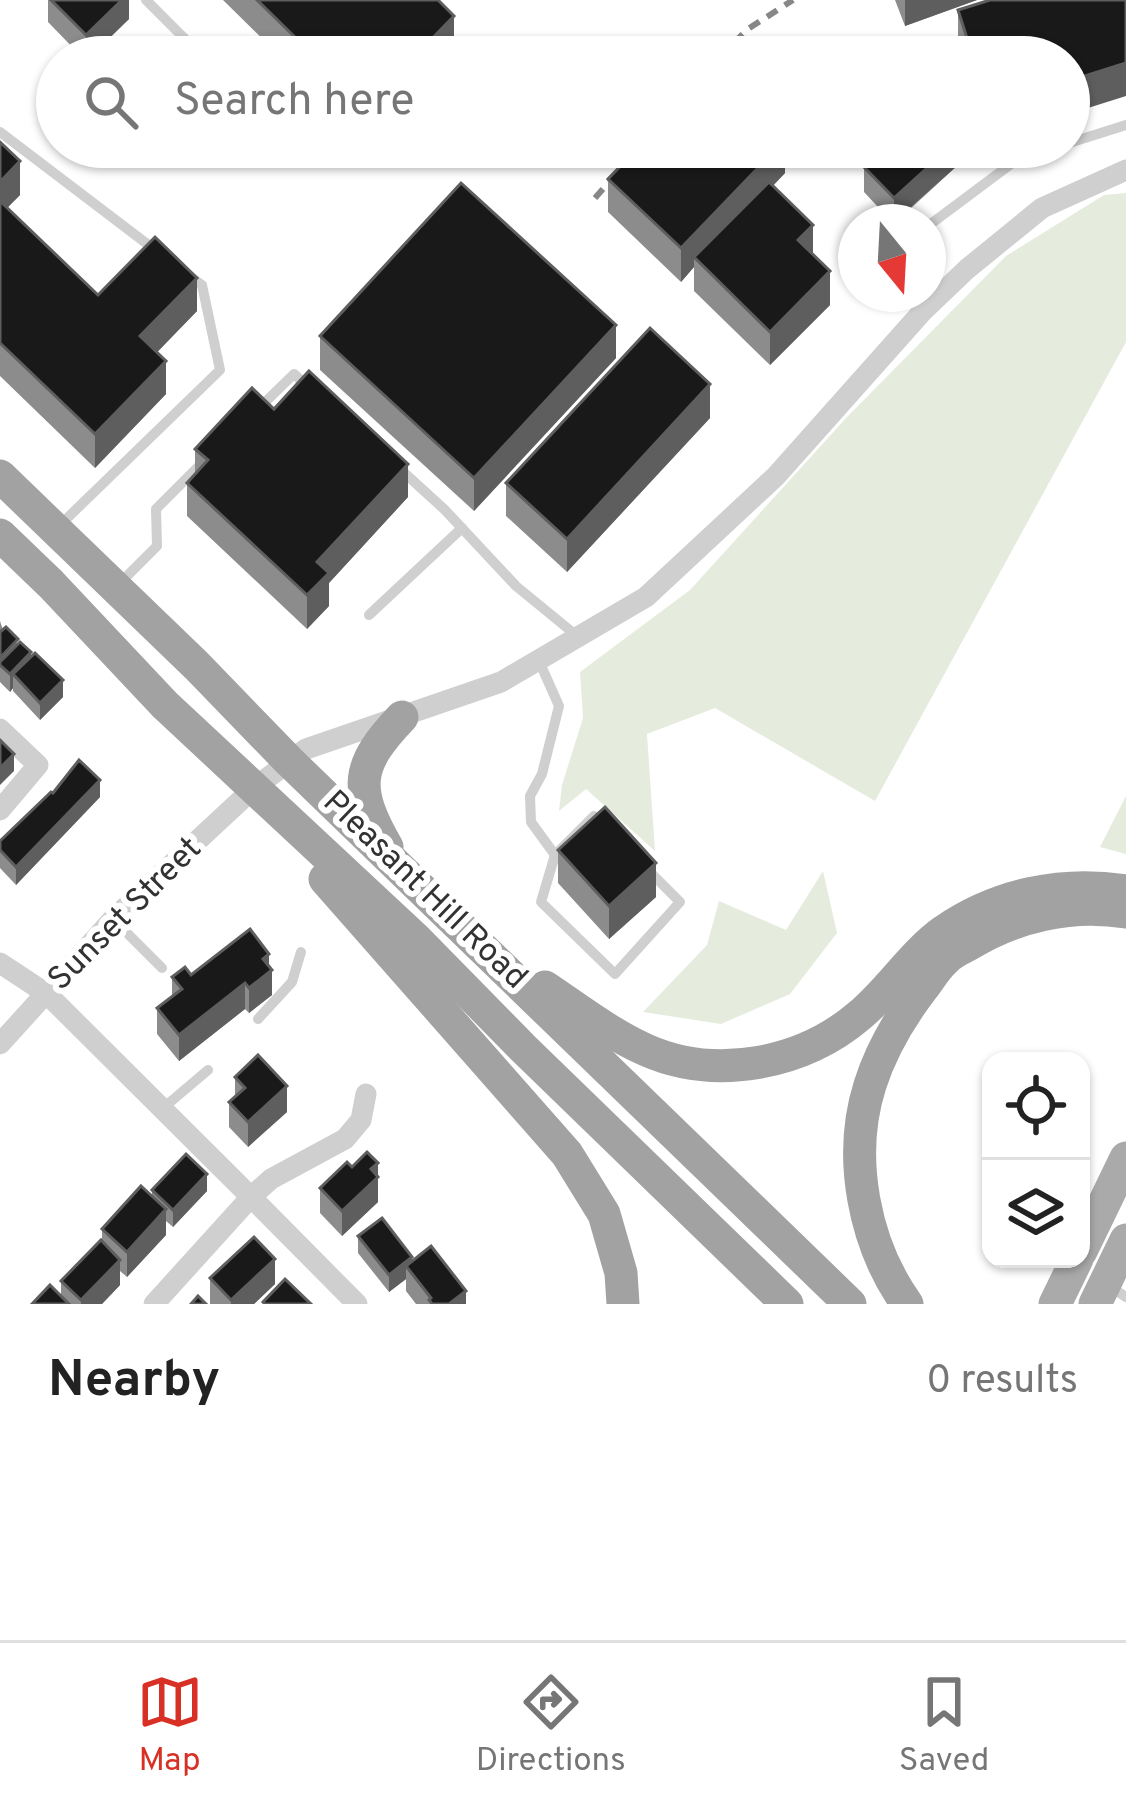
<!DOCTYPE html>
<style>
:root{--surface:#fff;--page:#f2f2f2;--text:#222;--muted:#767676;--line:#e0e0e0;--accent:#d93025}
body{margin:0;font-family:Overpass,sans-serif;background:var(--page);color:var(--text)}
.controls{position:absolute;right:36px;bottom:36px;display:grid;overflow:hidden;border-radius:24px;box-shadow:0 3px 9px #0004}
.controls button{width:108px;height:108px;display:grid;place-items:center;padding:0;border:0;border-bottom:3px solid var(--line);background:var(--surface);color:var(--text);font:60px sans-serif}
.compass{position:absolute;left:838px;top:204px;width:108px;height:108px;border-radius:50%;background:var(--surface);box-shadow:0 3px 9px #0004;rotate:162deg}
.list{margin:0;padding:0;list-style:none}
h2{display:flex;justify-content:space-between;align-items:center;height:156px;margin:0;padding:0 48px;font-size:51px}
h2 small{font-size:39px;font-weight:400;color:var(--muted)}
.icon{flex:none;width:66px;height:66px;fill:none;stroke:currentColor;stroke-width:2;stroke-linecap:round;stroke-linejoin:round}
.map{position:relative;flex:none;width:1126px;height:1304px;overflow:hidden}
.search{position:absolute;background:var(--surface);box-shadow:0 3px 9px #0004;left:36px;right:36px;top:36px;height:132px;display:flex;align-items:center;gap:30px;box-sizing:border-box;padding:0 42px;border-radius:66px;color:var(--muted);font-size:45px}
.sheet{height:336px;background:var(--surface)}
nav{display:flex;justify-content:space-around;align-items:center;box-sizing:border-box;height:168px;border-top:3px solid var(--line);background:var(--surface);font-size:33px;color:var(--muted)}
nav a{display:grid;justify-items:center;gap:6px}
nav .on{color:var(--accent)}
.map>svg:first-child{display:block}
.green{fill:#e5ecde}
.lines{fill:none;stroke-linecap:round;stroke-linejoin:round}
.service{stroke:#cfcfcf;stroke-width:10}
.minor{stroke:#cfcfcf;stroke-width:21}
.primary{stroke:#aaa;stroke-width:33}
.trunk{stroke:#a2a2a2;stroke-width:33}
.rail{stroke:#878787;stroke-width:6;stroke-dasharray:12 9;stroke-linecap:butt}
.wall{fill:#8c8c8c}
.shaded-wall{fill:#5e5e5e}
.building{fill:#191919;stroke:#5e5e5e;stroke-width:3}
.labels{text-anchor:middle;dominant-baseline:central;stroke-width:12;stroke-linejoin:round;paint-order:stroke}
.street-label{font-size:33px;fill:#323232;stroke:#fff}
</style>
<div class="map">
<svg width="1126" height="1304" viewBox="0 0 1126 1304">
<rect width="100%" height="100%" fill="#fff"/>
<g class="green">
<path d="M1126,193V342L875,801L715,708L647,734L655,851L586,789L559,811L562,785L583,718L580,672L690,590L847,417L1006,256L1104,195Z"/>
<path d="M1126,796V854L1100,847Z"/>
<path d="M823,871L837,933L790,994L721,1024L643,1012L707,945L719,901L786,930Z"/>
</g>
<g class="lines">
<g class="service">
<path d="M146,0L203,57"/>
<path d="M0,132L159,253"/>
<path d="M1069,143L1126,125"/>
<path d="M282,147L293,159"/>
<path d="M928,226L1015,161L1057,147"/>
<path d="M911,294L925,310"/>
<path d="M257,410L294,374L309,388"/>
<path d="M399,468L445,510L516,586L577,636"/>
<path d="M58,527L220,370L202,285L188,275"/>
<path d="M118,585L157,546L156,509L205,460"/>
<path d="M369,615L462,528"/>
<path d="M539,661L559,706L542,774L530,796L531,822L555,855"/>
<path d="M594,816L680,902L615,974L541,902L555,855Z"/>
<path d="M113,919L162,968"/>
<path d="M258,1019L292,982L301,952"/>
<path d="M162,1109L208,1070"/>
<path d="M1108,1285L1126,1297"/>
</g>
<g class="minor">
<path d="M0,729L38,765L0,810"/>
<path d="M0,963L47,994L251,1197L154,1304"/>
<path d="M0,1044L113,919L254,788L306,749L501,682L646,597L776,476L922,312L967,269L1042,208L1126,170"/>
<path d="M357,1304L251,1197L271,1179L345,1139L361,1120L366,1094"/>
</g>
<g class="primary">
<path d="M1081,1251L1126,1158"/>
<path d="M1055,1304L1077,1259"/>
<path d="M1095,1304L1126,1240"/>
</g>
<g class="trunk">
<path d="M0,476L197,666L289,761L850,1304"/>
<path d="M0,535L51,584L165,705L416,939L523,1048L787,1304"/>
<path d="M387,847C353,788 356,765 402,717"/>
<path d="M325,879L567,1154L604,1214L621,1273L623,1304"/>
<path d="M545,987C578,1009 610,1034 646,1050C716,1081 803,1064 860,1015C890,990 912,954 944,931C998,894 1062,881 1126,891"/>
<path d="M907,1304C864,1244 847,1157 870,1085C881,1050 900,1018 922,989C930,979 936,968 945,960C951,953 960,949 968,945C1015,916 1071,903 1126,912"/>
</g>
<g class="rail">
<path d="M719,57L748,29L793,0"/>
<path d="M595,198L640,147"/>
</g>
</g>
<g class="wall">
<path d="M48,0H129V19L90,57H82L48,22Z"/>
<path d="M223,0H438L454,49L447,57H281Z"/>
<path d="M895,0H977L905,26Z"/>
<path d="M958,10L1069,57H963L958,44Z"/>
<path d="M0,142L20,195L7,208L98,295L197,311L157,352L166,394L95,468L0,376Z"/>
<path d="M785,147V173L773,186L813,255L830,305L770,365L694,291V267L681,282L608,212V179Z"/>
<path d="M958,147V165L896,222H892L864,192V167Z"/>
<path d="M320,336L616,358L474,511L320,370Z"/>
<path d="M274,409L408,497L329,583V606L307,629L187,516V483L195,474V449Z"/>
<path d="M710,418L567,572L506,516V483Z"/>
<path d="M0,621L3,630L31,657L63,697L40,720L13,691V688L10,692L0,682Z"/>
<path d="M53,793L100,797L16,885L0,868V841Z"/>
<path d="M558,850L656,897L609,939L558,883Z"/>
<path d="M269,967L272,995L249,1013L245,1009L179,1061L157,1034V1008L172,997V977Z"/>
<path d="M235,1077L287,1112L248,1147L229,1127V1102L235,1097Z"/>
<path d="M352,1167L378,1176V1202L342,1236L320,1213V1188Z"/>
<path d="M152,1190L207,1191L173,1227L166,1221V1235L127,1277L120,1271V1285L102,1304H32L61,1296V1281L102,1242V1229L152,1196Z"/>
<path d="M358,1236L412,1261L466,1304H416L406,1291V1279L389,1292L358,1253Z"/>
<path d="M210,1278L275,1284L254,1304H210Z"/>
</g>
<g class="shaded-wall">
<path d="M122,0H129V19L90,57H86V35Z"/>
<path d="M905,0H977L905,26Z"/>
<path d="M454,16V49L447,57H414Z"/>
<path d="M1126,63V96L1069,114V81Z"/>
<path d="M778,147H785V173L699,262L694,257V267L681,282V248Z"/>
<path d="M950,147H958V165L894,222V198Z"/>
<path d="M20,161V195L0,215V182Z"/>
<path d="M813,225V258L798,240Z"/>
<path d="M830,271V305L770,365V332Z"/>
<path d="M197,278V311L140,370V336Z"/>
<path d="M616,325V358L474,511V478Z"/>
<path d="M166,361V394L95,468V434Z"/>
<path d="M710,384V418L567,572V539Z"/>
<path d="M408,464V497L329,583V606L307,629V595L317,562Z"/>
<path d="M31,652V669L13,674V688L10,692V674Z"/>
<path d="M63,680V697L40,720V703Z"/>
<path d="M14,754V771L0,785V768Z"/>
<path d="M100,780V797L16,885V867Z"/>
<path d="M656,863V897L609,939V906Z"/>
<path d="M269,954V972L272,970V995L249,1013V988L263,959Z"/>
<path d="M245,983V1009L179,1061V1035Z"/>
<path d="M287,1086V1112L248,1147V1122Z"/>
<path d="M378,1163V1202L342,1236V1211L371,1169Z"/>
<path d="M207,1174V1191L173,1227V1210Z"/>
<path d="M166,1209V1235L127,1277V1252Z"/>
<path d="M412,1257V1273L406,1266V1279L389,1292V1275Z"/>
<path d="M275,1259V1284L254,1304H231V1300Z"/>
<path d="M120,1260V1285L102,1304H81V1300Z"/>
<path d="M466,1291V1304H449Z"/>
</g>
<g class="building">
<path d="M51,0H122L86,35Z"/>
<path d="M257,0H438L454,16L414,57H297L306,48Z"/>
<path d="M990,0H1126V63L1069,81V57H973L958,10Z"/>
<path d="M0,142L20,161L0,182Z"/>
<path d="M639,147H778L681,248L608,179Z"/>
<path d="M886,147H950L894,198L864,167Z"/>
<path d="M769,182L813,225L798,240L830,271L770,332L694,257Z"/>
<path d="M461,183L616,325L474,478L320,336Z"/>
<path d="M0,201L98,295L155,237L197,278L140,336L166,361L95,434L0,343Z"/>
<path d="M650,328L710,384L567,539L506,483Z"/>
<path d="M309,371L408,464L317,562L329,573L307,595L187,483L208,460L195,449L252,388L274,409Z"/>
<path d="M6,627L18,639L0,658V632Z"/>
<path d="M20,642L31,652L10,674L0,665V662Z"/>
<path d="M35,653L63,680L40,703L13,674Z"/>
<path d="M0,740L14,754L0,768Z"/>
<path d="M79,760L100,780L16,867L0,850V841L51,792L53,793Z"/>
<path d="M605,807L656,863L609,906L558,850Z"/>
<path d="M250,929L269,954L263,959L272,970L249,988L245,983L179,1035L157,1008L182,989L172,977L185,967L191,975Z"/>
<path d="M258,1055L287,1086L248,1122L229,1102L245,1088L235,1077Z"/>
<path d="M367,1152L378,1163L371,1169L378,1177L342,1211L320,1188L347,1162L352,1167Z"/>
<path d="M186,1154L207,1174L173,1210L152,1190Z"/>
<path d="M141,1186L166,1209L127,1252L102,1229Z"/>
<path d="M382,1218L412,1257L389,1275L358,1236Z"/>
<path d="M254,1237L275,1259L231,1300L210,1278Z"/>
<path d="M101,1240L120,1260L81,1300L61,1281Z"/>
<path d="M431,1246L466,1291L449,1304H432L429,1300L431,1298L406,1266Z"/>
<path d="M285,1279L311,1304H265L263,1302Z"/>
<path d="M50,1285L69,1304H32Z"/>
<path d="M198,1296L206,1304H191Z"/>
</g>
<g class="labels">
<g class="street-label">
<text transform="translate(424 891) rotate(44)">Pleasant Hill Road</text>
<text transform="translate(126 915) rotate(-45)">Sunset Street</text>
</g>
</g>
</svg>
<div class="controls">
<button><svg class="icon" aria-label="locate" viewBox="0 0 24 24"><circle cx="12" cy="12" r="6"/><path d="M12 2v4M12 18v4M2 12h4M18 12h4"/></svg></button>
<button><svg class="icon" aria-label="layers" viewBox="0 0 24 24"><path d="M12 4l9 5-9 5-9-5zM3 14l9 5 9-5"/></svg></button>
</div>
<svg class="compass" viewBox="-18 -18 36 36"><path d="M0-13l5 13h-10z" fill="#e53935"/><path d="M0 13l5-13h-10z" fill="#767676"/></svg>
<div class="search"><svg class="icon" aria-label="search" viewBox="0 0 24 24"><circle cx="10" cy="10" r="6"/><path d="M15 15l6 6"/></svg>Search here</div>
</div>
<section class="sheet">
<h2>Nearby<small>0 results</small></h2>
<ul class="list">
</ul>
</section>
<nav>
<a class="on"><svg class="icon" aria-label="map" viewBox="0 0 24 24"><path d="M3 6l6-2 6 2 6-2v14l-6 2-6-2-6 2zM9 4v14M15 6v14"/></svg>Map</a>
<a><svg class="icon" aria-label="directions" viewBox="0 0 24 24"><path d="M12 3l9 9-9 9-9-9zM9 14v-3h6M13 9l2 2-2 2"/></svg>Directions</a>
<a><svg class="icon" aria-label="saved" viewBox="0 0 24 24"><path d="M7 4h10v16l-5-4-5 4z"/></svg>Saved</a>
</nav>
